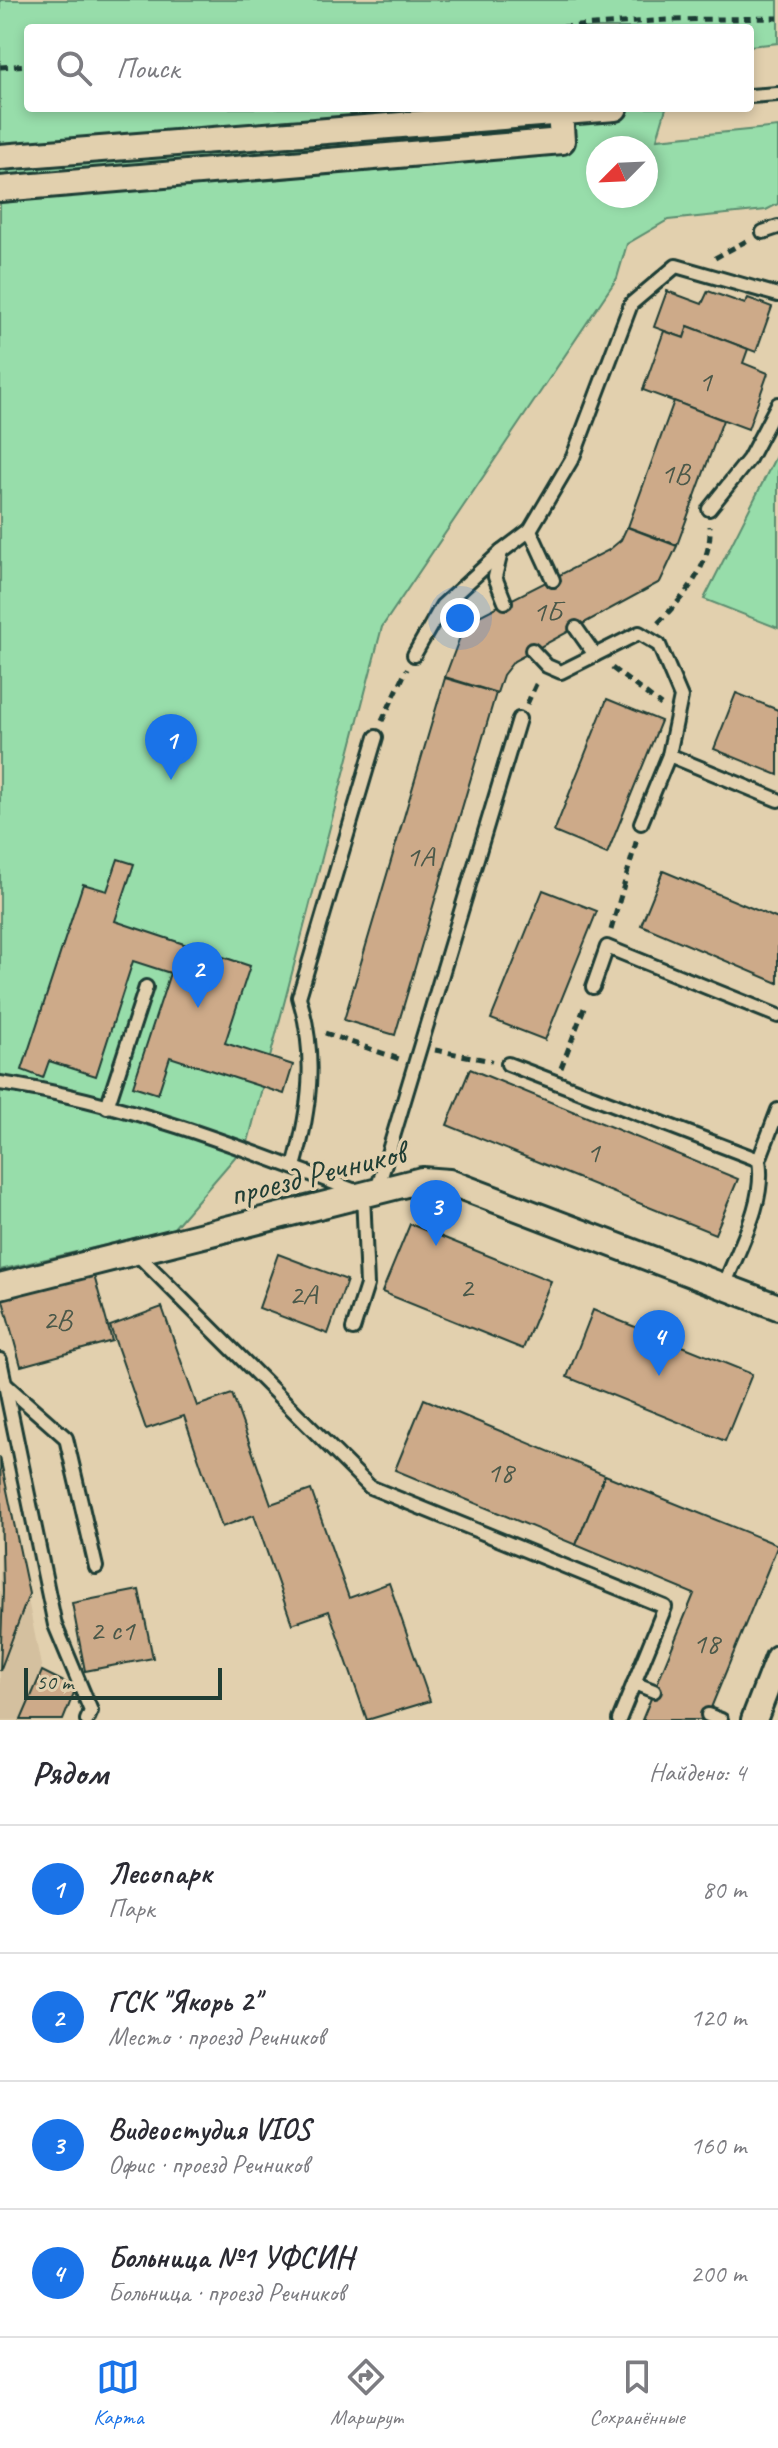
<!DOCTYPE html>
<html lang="ru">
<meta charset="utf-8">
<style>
:root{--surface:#fff;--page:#f2f2f3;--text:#2b2b33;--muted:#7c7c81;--line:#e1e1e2;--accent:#1a73e8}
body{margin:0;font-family:Caveat,sans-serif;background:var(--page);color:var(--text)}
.compass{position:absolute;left:586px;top:136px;width:72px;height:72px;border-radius:50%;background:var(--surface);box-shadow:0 4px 12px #0003;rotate:246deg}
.scale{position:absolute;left:24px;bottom:20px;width:198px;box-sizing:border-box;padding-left:8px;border:4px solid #1f3d34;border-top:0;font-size:22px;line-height:28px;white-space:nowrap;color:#1f3d34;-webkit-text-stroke:6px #e2d0ae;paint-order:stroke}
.you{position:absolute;left:460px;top:618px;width:28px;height:28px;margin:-20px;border:6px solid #fff;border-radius:50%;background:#1a73e8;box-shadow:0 0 0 12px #1a73e833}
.badge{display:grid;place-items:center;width:52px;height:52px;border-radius:50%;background:var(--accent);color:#fff;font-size:26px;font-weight:700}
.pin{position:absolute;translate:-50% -66px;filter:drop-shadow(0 2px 4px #0008)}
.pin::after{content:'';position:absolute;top:42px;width:28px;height:24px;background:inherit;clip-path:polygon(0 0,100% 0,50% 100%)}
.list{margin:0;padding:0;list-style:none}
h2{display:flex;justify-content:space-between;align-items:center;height:104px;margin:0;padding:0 32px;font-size:34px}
h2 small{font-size:26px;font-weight:400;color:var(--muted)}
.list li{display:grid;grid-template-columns:52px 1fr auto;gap:24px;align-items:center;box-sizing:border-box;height:128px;padding:0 32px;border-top:2px solid var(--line)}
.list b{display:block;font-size:30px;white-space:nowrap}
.list p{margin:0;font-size:26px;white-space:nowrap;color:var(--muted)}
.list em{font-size:26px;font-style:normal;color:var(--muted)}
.icon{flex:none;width:44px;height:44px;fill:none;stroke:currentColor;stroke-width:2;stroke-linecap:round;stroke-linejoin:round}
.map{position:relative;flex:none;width:778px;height:1720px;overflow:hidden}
.search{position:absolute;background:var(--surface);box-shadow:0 4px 12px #0003;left:24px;right:24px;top:24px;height:88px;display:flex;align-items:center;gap:20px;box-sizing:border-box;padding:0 28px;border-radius:8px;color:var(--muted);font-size:30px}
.sheet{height:616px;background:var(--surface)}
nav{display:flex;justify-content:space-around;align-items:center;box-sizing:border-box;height:112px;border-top:2px solid var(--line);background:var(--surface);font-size:22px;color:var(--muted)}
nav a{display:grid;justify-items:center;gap:4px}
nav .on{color:var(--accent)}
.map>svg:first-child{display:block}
.built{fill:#d4c09f}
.green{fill:#97ddaa;stroke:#5b8d6f;stroke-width:2;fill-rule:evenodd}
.building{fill:#cdaa89;stroke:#1f3d34;stroke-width:2}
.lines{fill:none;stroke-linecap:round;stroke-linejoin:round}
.lane-casing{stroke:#1f3d34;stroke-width:18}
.street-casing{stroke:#1f3d34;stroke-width:30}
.path{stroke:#1f3d34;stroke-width:5;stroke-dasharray:8 6;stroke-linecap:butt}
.lane{stroke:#e2d0ae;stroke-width:12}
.street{stroke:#e2d0ae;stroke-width:24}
.labels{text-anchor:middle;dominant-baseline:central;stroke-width:7;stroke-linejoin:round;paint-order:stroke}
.number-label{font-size:30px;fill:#4a5849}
.street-label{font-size:34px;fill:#1f3d34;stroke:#e2d0ae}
</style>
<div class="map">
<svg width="778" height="1720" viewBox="0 0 778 1720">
<rect width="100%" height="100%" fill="#e2d0ae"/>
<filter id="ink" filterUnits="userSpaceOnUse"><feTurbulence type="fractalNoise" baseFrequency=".0125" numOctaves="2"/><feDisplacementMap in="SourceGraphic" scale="16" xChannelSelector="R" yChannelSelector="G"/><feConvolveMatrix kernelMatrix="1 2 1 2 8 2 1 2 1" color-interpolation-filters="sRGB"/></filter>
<g filter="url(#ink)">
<path class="built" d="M0,1457L42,1671L76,1688L63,1720H0Z"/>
<g class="green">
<path d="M0,0H778V43L750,46V28H28V108H666L657,139L778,127V204L766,210L668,220L627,244L617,278L382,627L248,1142L173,1229L0,1270ZM598,148H646V196H598Z"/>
<path d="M778,452V628L704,599Z"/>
</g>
<g class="building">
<path d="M667,291L702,304L708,291L745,304L748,298L772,307L756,352L688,326L684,338L654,327Z"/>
<path d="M688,326L748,349L743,363L768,373L748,429L643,390L664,331L684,338Z"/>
<path d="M674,401L723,420L677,545L628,527Z"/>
<path d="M627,527L677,546L660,582L514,661L503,675L497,693L445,677L460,637L477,617L609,550L621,540Z"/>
<path d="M445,678L496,693L395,1035L344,1020Z"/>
<path d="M736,693L778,710V775L714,749Z"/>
<path d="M607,699L661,721L607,854L554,832Z"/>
<path d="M118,859L134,864L115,921L250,966L225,1043L293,1065L284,1094L170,1057L158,1094L133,1086L170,973L133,961L96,1076L49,1061L43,1078L22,1070L83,884L107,891Z"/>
<path d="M663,871L778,919V983L641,925Z"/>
<path d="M543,890L597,911L545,1040L491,1019Z"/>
<path d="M470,1069L738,1179L715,1234L447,1125Z"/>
<path d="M410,1224L551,1281L523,1349L382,1292Z"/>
<path d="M278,1254L347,1280L328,1334L259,1308Z"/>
<path d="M93,1272L112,1341L21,1366L2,1297Z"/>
<path d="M162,1307L197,1406L232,1394L271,1504L311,1490L349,1598L389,1583L430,1701L367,1720L329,1611L292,1624L254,1515L222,1527L184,1416L146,1429L110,1326Z"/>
<path d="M593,1310L752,1374L725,1441L567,1377Z"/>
<path d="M424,1399L605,1475L576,1545L395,1470Z"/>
<path d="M0,1457L29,1594L0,1671L3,1591Z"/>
<path d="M605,1475L778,1545L706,1720H642L694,1594L576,1545Z"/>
<path d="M139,1590L153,1658L85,1671L72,1603Z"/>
<path d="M42,1671L76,1688L63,1720H21Z"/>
</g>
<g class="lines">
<defs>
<g id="lane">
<path d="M750,96L778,94"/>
<path d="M763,232L778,227"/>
<path d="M709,509L749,459L778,404"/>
<path d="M530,530L553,580"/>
<path d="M505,602L495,577L501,552L530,530L573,457L631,304L676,266L778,295"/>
<path d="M576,628L595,655"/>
<path d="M532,650L547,666L561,672L639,633L659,645L681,697L669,755"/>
<path d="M414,655L442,606L501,552"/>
<path d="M641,823L669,755L778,800"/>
<path d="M593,987L607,947L778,1016"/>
<path d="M508,1064L759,1160L778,1110"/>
<path d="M0,1083C124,1101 246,1149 363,1194L367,1285L353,1329"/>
<path d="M107,1107L146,987"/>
<path d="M294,1167C310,1109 317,1055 299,997L376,737"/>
<path d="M377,1190L519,719"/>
<path d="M136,1253L370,1487L665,1607L619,1720"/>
<path d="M724,1286C739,1247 766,1202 759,1160"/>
<path d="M0,1360L55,1625L91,1711L87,1720"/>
<path d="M6,1385L66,1438L96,1567"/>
<path d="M634,1683L654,1691"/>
<path d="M708,1715L721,1720"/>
</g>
<g id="street">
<path d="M0,157L615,108"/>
<path d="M0,189L562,141L560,112"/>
<path d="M0,1286L422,1180L449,1182L778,1307"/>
<path d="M754,1720L778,1658"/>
</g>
</defs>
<use href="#lane" class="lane-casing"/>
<use href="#street" class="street-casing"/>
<g class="path">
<path d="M548,28L667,20L778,18"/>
<path d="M0,67L28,65"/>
<path d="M715,258L748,240"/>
<path d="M658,623C684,597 712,565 710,526"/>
<path d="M612,668L661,705"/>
<path d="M527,704L538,680"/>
<path d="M382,721L407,669"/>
<path d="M611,930L637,839"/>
<path d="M325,1033L399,1059"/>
<path d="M435,1050L492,1061"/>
<path d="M561,1068L586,1003"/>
</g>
<use href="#lane" class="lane"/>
<use href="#street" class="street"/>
</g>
</g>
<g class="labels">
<g class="number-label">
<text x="705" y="381">1</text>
<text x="675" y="473">1В</text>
<text x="547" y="611">1Б</text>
<text x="420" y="856">1А</text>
<text x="593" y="1152">1</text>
<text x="466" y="1287">2</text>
<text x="303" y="1294">2А</text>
<text x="57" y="1319">2В</text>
<text x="500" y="1472">18</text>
<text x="112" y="1630">2 с1</text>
<text x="706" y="1643">18</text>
</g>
<g class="street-label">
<text transform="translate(317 1173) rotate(-14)">проезд Речников</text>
</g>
</g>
</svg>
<svg class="compass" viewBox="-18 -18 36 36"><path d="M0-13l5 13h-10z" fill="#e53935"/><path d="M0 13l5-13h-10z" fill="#7c7c81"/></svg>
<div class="scale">50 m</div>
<div class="you"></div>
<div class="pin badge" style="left:171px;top:780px">1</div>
<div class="pin badge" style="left:198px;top:1008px">2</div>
<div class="pin badge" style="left:436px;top:1246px">3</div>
<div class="pin badge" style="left:659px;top:1376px">4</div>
<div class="search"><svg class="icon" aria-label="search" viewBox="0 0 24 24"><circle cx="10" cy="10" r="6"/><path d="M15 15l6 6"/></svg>Поиск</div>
</div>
<section class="sheet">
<h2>Рядом<small>Найдено: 4</small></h2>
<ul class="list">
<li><span class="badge">1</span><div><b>Лесопарк</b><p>Парк</p></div><em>80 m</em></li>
<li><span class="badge">2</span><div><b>ГСК &quot;Якорь 2&quot;</b><p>Место · проезд Речников</p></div><em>120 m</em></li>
<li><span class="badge">3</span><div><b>Видеостудия VIOS</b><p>Офис · проезд Речников</p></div><em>160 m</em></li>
<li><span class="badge">4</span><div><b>Больница №1 УФСИН</b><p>Больница · проезд Речников</p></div><em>200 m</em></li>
</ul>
</section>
<nav>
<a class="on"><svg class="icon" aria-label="map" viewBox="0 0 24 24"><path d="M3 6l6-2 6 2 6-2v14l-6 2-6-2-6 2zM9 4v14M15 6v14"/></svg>Карта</a>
<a><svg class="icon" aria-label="directions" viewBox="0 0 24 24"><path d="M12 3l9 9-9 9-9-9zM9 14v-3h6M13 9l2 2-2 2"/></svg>Маршрут</a>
<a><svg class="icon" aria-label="saved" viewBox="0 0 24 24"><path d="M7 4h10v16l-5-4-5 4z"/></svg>Сохранённые</a>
</nav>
